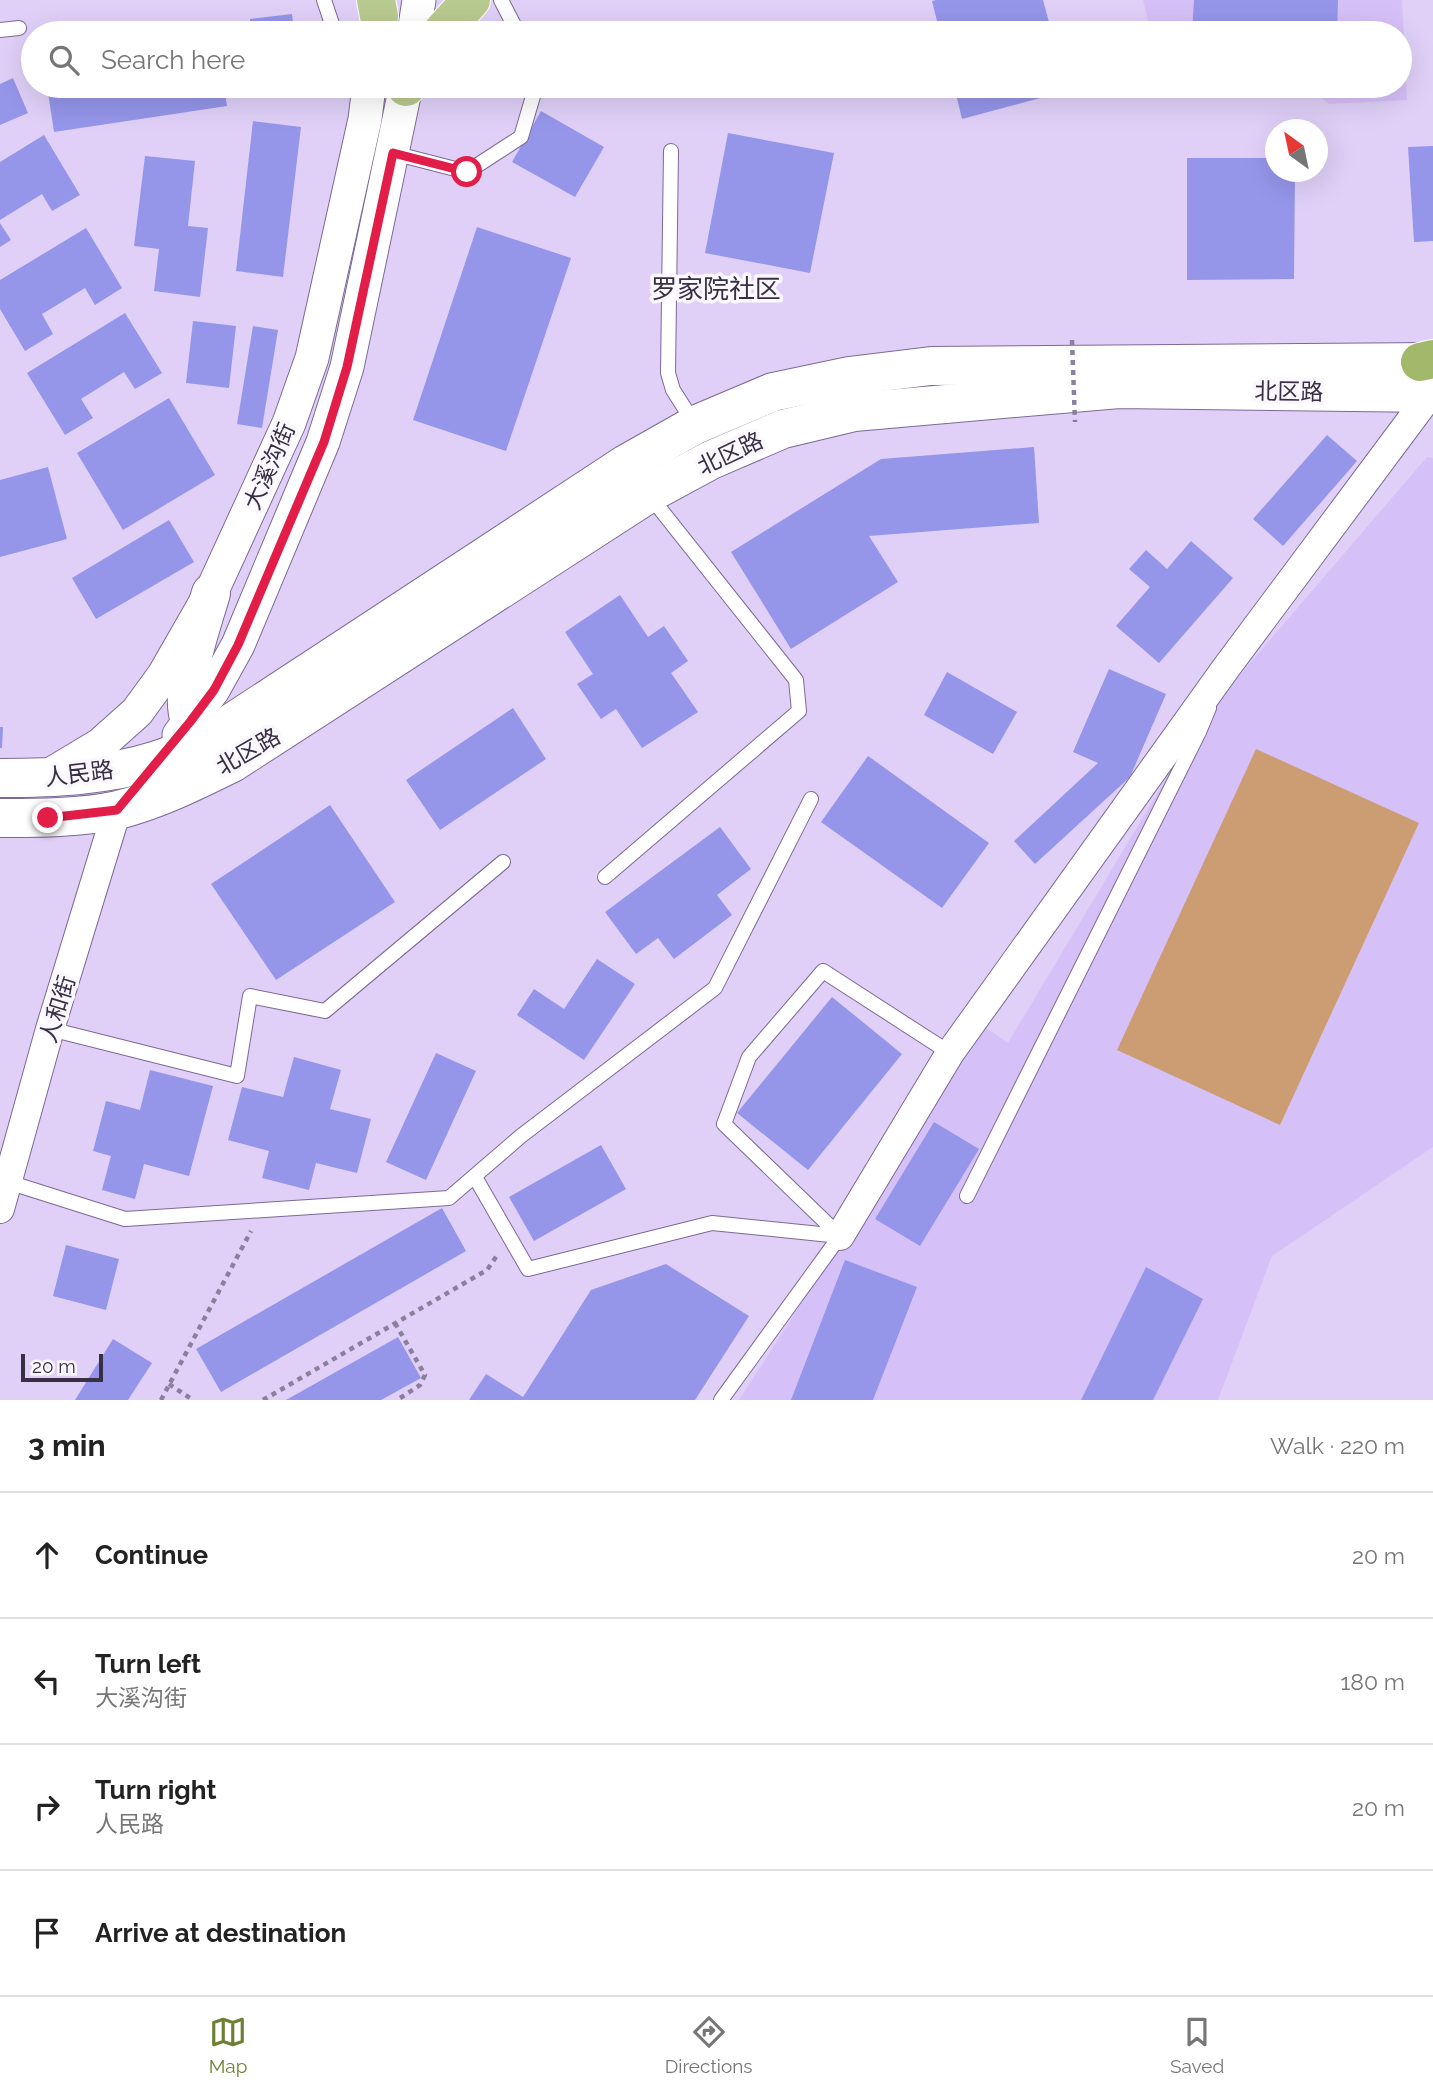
<!DOCTYPE html>
<meta charset="utf-8">
<style>
:root{--surface:#fff;--page:#f2f2f2;--text:#222;--muted:#767676;--line:#e0e0e0;--accent:#6b8031}
body{margin:0;font-family:Raleway,"Noto Sans SC",sans-serif;background:var(--page);color:var(--text)}
.compass{position:absolute;left:1265px;top:119px;width:63px;height:63px;border-radius:50%;background:var(--surface);box-shadow:0 7px 28px #0002;rotate:327deg}
.scale{position:absolute;left:21px;bottom:18px;width:82px;box-sizing:border-box;padding-left:7px;border:4px solid #372f43;border-top:0;font-size:19px;line-height:24px;white-space:nowrap;color:#372f43;-webkit-text-stroke:5px #faf8fe;paint-order:stroke}
.stop{position:absolute;width:21px;height:21px;margin:-16px;border:5px solid #e11d48;border-radius:50%;background:#fff}
.stop.end{background:#e11d48;border-color:#fff;box-shadow:0 2px 7px #0008}
.list{margin:0;padding:0;list-style:none}
h2{display:flex;justify-content:space-between;align-items:center;height:91px;margin:0;padding:0 28px;font-size:30px}
h2 small{font-size:23px;font-weight:400;color:var(--muted)}
.list li{display:grid;grid-template-columns:46px 1fr auto;gap:21px;align-items:center;box-sizing:border-box;height:126px;padding:0 28px;border-top:2px solid var(--line)}
.list b{display:block;font-size:26px;white-space:nowrap}
.list p{margin:0;font-size:23px;white-space:nowrap;color:var(--muted)}
.list em{font-size:23px;font-style:normal;color:var(--muted)}
.icon{flex:none;width:38px;height:38px;fill:none;stroke:currentColor;stroke-width:2;stroke-linecap:round;stroke-linejoin:round}
.map{position:relative;flex:none;width:1433px;height:1400px;overflow:hidden}
.search{position:absolute;background:var(--surface);box-shadow:0 7px 28px #0002;left:21px;right:21px;top:21px;height:77px;display:flex;align-items:center;gap:18px;box-sizing:border-box;padding:0 24px;border-radius:38px;color:var(--muted);font-size:26px}
.sheet{height:595px;background:var(--surface)}
nav{display:flex;justify-content:space-around;align-items:center;box-sizing:border-box;height:98px;border-top:2px solid var(--line);background:var(--surface);font-size:19px;color:var(--muted)}
nav a{display:grid;justify-items:center;gap:4px}
nav .on{color:var(--accent)}
.map>svg:first-child{display:block}
.built{fill:#d6c0f8}
.green{fill:#cc9d72}
.building{fill:#9595ea}
.lines{fill:none;stroke-linecap:round;stroke-linejoin:round}
.service-casing{stroke:#7c6996;stroke-width:16}
.minor-casing{stroke:#7c6996;stroke-width:30}
.tertiary-casing{stroke:#7c6996;stroke-width:35}
.secondary-casing{stroke:#7c6996;stroke-width:40}
.primary-casing{stroke:#fff;stroke-width:40}
.trunk-casing{stroke:#fff;stroke-width:40}
.path{stroke:#8b7f9d;stroke-width:4.5;stroke-dasharray:5 5;stroke-linecap:butt}
.service{stroke:#fff;stroke-width:14}
.minor{stroke:#fff;stroke-width:28}
.tertiary{stroke:#fff;stroke-width:33}
.secondary{stroke:#fff;stroke-width:38}
.primary{stroke:#b9ca90;stroke-width:38}
.trunk{stroke:#a2b86b;stroke-width:38}
.path-bridge{stroke:#8b7f9d;stroke-width:4.5;stroke-dasharray:5 5;stroke-linecap:butt}
.route{stroke:#e11d48;stroke-width:9}
.labels{text-anchor:middle;dominant-baseline:central;stroke-width:7;stroke-linejoin:round;paint-order:stroke}
.street-label{font-size:23px;fill:#372f43;stroke:#faf8fe}
.quarter-label{font-size:26px;fill:#372f43;stroke:#faf8fe}
</style>
<div class="map">
<svg width="1433" height="1400" viewBox="0 0 1433 1400">
<rect width="100%" height="100%" fill="#e0d0f8"/>
<g class="built">
<path d="M1143,0H1402L1407,100L1329,104L1305,86H1400V33H1151Z"/>
<path d="M1427,457L1433,458V1147L1272,1256L1218,1400H739L981,1024L1008,1043L1201,720Z"/>
</g>
<path class="green" d="M1256,749L1419,823L1280,1125L1117,1050Z"/>
<g class="building">
<path d="M936,0H1043L1052,33H940L932,1Z"/>
<path d="M1194,0H1338L1337,33H1192Z"/>
<path d="M292,14L294,33H251L250,19Z"/>
<path d="M13,78L28,113L0,125V84Z"/>
<path d="M47,86H224L227,106L54,132Z"/>
<path d="M257,86H283V87L258,91Z"/>
<path d="M954,86H1065L1067,91L962,119Z"/>
<path d="M541,111L604,147L575,197L512,162Z"/>
<path d="M253,121L301,127L283,277L236,271Z"/>
<path d="M728,133L834,153L810,273L705,253Z"/>
<path d="M44,135L80,195L52,211L42,194L0,220V162Z"/>
<path d="M1433,146V241L1414,242L1408,147Z"/>
<path d="M145,156L195,161L188,226L208,228L200,297L154,291L159,249L134,246Z"/>
<path d="M1187,158H1276V172H1295L1294,279L1187,280Z"/>
<path d="M0,223L11,240L0,247Z"/>
<path d="M477,227L571,258L506,451L413,420Z"/>
<path d="M86,228L122,288L95,305L85,288L42,314L53,334L25,351L0,309V280Z"/>
<path d="M125,313L162,373L135,389L124,372L81,399L93,418L65,435L27,373Z"/>
<path d="M193,321L236,326L229,388L186,383Z"/>
<path d="M253,326L278,330L262,428L237,424Z"/>
<path d="M169,398L215,475L123,530L77,453Z"/>
<path d="M1327,435L1357,461L1283,546L1253,519Z"/>
<path d="M1034,447L1039,523L869,536L898,582L791,649L731,552L881,459Z"/>
<path d="M48,467L67,539L0,557V480Z"/>
<path d="M169,520L194,562L96,619L72,578Z"/>
<path d="M1191,541L1233,578L1159,663L1116,626L1150,587L1129,569L1146,550L1167,569Z"/>
<path d="M620,595L648,637L664,626L688,661L671,673L698,712L642,748L616,709L601,719L577,684L593,674L565,632Z"/>
<path d="M1109,669L1166,694L1130,777L1035,864L1014,841L1098,763L1073,752Z"/>
<path d="M947,672L1017,712L993,754L924,715Z"/>
<path d="M513,708L546,759L440,830L406,780Z"/>
<path d="M0,727H3L2,748H0Z"/>
<path d="M868,756L989,843L942,908L821,822Z"/>
<path d="M330,805L395,902L276,980L211,884Z"/>
<path d="M720,827L751,869L717,895L732,915L674,959L658,938L636,954L605,912Z"/>
<path d="M597,959L635,984L584,1060L517,1015L534,989L564,1009Z"/>
<path d="M832,997L902,1054L808,1170L737,1113Z"/>
<path d="M436,1053L476,1071L426,1180L386,1162Z"/>
<path d="M294,1057L341,1070L330,1109L371,1119L357,1173L316,1163L309,1190L262,1178L269,1151L228,1140L242,1087L283,1097Z"/>
<path d="M150,1070L213,1086L189,1176L144,1164L135,1199L102,1190L111,1156L93,1151L106,1101L140,1110Z"/>
<path d="M934,1122L979,1149L920,1246L875,1219Z"/>
<path d="M601,1145L626,1189L534,1241L509,1197Z"/>
<path d="M442,1208L466,1251L221,1392L196,1349Z"/>
<path d="M66,1245L119,1259L106,1310L53,1296Z"/>
<path d="M845,1260L917,1287L873,1400H791Z"/>
<path d="M666,1264L749,1316L695,1400H469L486,1374L523,1397L591,1290Z"/>
<path d="M1146,1267L1203,1299L1153,1400H1081Z"/>
<path d="M398,1337L421,1378L381,1400H286Z"/>
<path d="M113,1339L152,1363L128,1400H75Z"/>
</g>
<g class="lines">
<defs>
<g id="service">
<path d="M324,0L335,33"/>
<path d="M501,0L518,33"/>
<path d="M0,30L19,28"/>
<path d="M671,151L668,373L673,390L694,423"/>
<path d="M393,153L467,172L521,137L536,86"/>
<path d="M605,877L799,711L796,680L649,495"/>
<path d="M50,1029L237,1076L250,996L325,1011L503,862"/>
<path d="M475,1177L528,1269L712,1223L840,1236"/>
<path d="M8,1182L125,1219L449,1198L521,1136L715,988L811,799"/>
<path d="M967,1196L1199,732L1209,708"/>
<path d="M840,1236L724,1124L749,1057L823,971L950,1053"/>
<path d="M721,1400L840,1236"/>
</g>
<g id="minor">
<path d="M0,1209L50,1029L117,810"/>
<path d="M840,1236L950,1053L1226,668L1431,393"/>
</g>
<g id="tertiary">
<path d="M414,33L419,0"/>
<path d="M179,735L213,690L238,645L323,442L347,367L406,86"/>
<path d="M45,778L100,745L137,712L164,675L211,593L289,423L312,358L365,119L369,86"/>
</g>
<g id="secondary">
<path d="M211,593C202,625 178,689 190,721C195,737 214,742 230,743"/>
<path d="M0,778C52,778 107,776 157,760C174,755 191,746 207,739L626,464L695,425L773,392L849,376L931,366L1433,362"/>
<path d="M0,818C38,818 81,818 118,810C158,800 195,781 232,763L648,494L711,460L783,429L854,412L1119,389L1433,393"/>
</g>
<g id="primary">
<path d="M376,0L379,16"/>
<path d="M441,33L471,0"/>
<path d="M406,87L407,86"/>
</g>
<path id="trunk" d="M1420,362L1433,359"/>
</defs>
<use href="#service" class="service-casing"/>
<use href="#minor" class="minor-casing"/>
<use href="#tertiary" class="tertiary-casing"/>
<use href="#secondary" class="secondary-casing"/>
<use href="#primary" class="primary-casing"/>
<use href="#trunk" class="trunk-casing"/>
<g class="path">
<path d="M395,1323L425,1375L420,1385L397,1400"/>
<path d="M169,1384L193,1400"/>
<path d="M161,1400L251,1231"/>
<path d="M263,1400L487,1270L498,1254"/>
</g>
<use href="#service" class="service"/>
<use href="#minor" class="minor"/>
<use href="#tertiary" class="tertiary"/>
<use href="#secondary" class="secondary"/>
<use href="#primary" class="primary"/>
<use href="#trunk" class="trunk"/>
<path class="path-bridge" d="M1072,340L1075,422"/>
</g>
<g class="lines">
<path class="route" d="M48,818L117,810L190,722L214,690L238,645L324,442L347,367L393,153L467,172"/>
</g>
<g class="labels">
<g class="street-label">
<text transform="translate(1289 391) rotate(1)">北区路</text>
<text transform="translate(730 453) rotate(-25)">北区路</text>
<text transform="translate(269 466) rotate(-66)">大溪沟街</text>
<text transform="translate(248 751) rotate(-30)">北区路</text>
<text transform="translate(79 773) rotate(-7)">人民路</text>
<text transform="translate(57 1009) rotate(-73)">人和街</text>
</g>
<g class="quarter-label">
<text x="716" y="289">罗家院社区</text>
</g>
</g>
</svg>
<svg class="compass" viewBox="-18 -18 36 36"><path d="M0-13l5 13h-10z" fill="#e53935"/><path d="M0 13l5-13h-10z" fill="#767676"/></svg>
<div class="scale">20 m</div>
<div class="stop" style="left:467px;top:172px"></div>
<div class="stop end" style="left:48px;top:818px"></div>
<div class="search"><svg class="icon" aria-label="search" viewBox="0 0 24 24"><circle cx="10" cy="10" r="6"/><path d="M15 15l6 6"/></svg>Search here</div>
</div>
<section class="sheet">
<h2>3 min<small>Walk · 220 m</small></h2>
<ul class="list">
<li><svg class="icon" aria-label="ahead" viewBox="0 0 24 24"><path d="M12 20V5M6 11l6-6 6 6"/></svg><div><b>Continue</b></div><em>20 m</em></li>
<li><svg class="icon" aria-label="left" viewBox="0 0 24 24"><path d="M17 20v-9H6M10 6l-5 5 5 5"/></svg><div><b>Turn left</b><p>大溪沟街</p></div><em>180 m</em></li>
<li><svg class="icon" aria-label="right" viewBox="0 0 24 24"><path d="M7 20v-9h11M14 6l5 5-5 5"/></svg><div><b>Turn right</b><p>人民路</p></div><em>20 m</em></li>
<li><svg class="icon" aria-label="arrive" viewBox="0 0 24 24"><path d="M6 21V4h12l-3 4 3 4H6"/></svg><div><b>Arrive at destination</b></div></li>
</ul>
</section>
<nav>
<a class="on"><svg class="icon" aria-label="map" viewBox="0 0 24 24"><path d="M3 6l6-2 6 2 6-2v14l-6 2-6-2-6 2zM9 4v14M15 6v14"/></svg>Map</a>
<a><svg class="icon" aria-label="directions" viewBox="0 0 24 24"><path d="M12 3l9 9-9 9-9-9zM9 14v-3h6M13 9l2 2-2 2"/></svg>Directions</a>
<a><svg class="icon" aria-label="saved" viewBox="0 0 24 24"><path d="M7 4h10v16l-5-4-5 4z"/></svg>Saved</a>
</nav>
